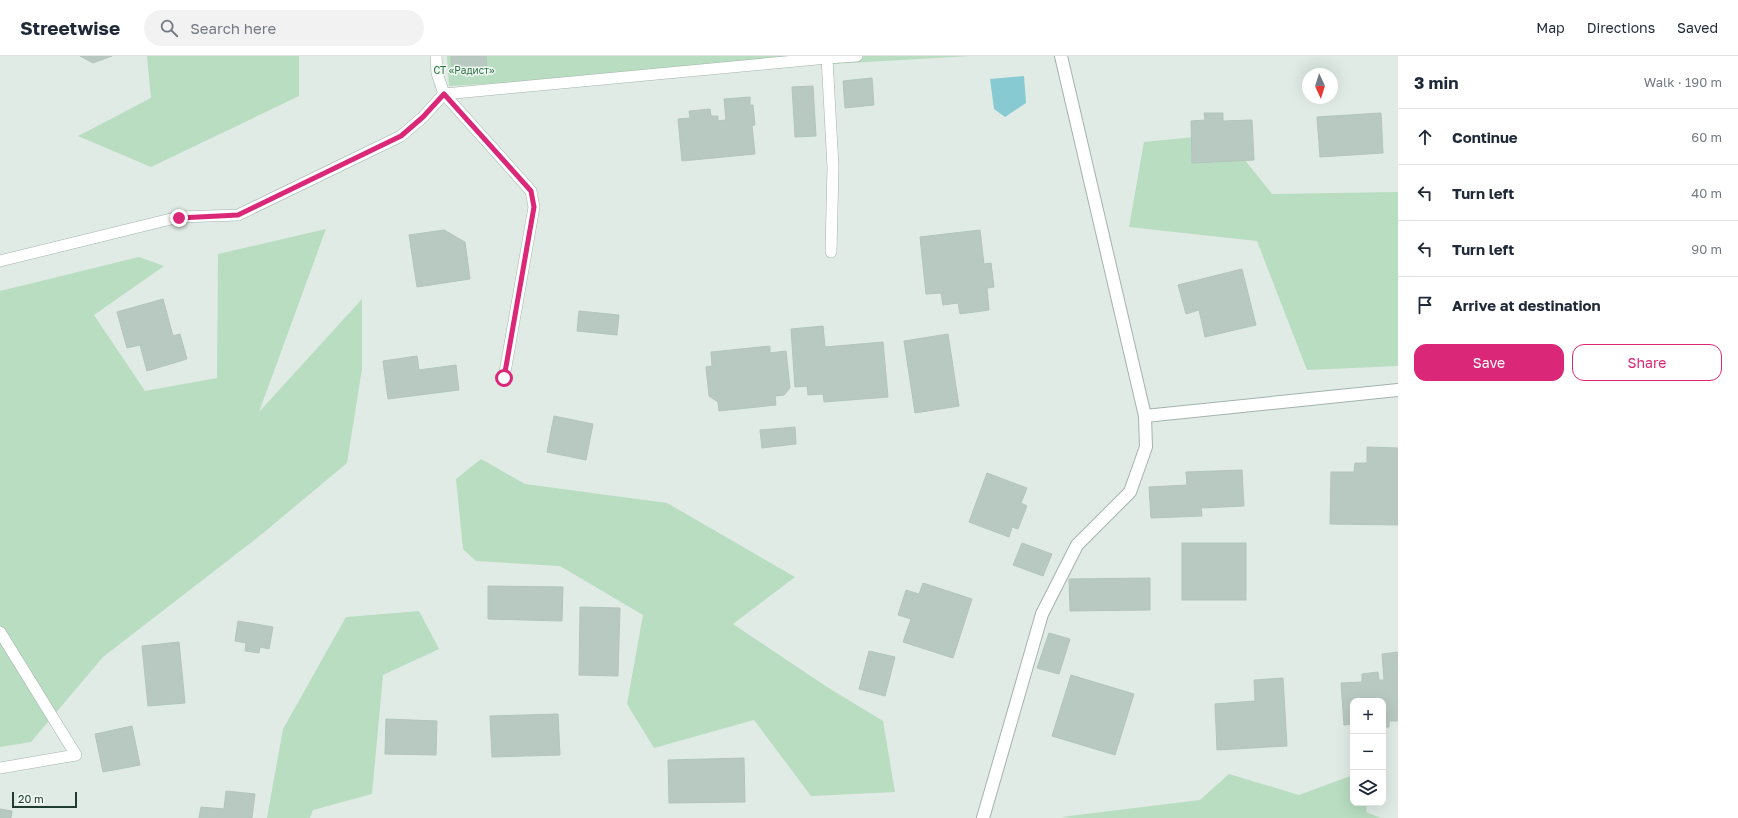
<!DOCTYPE html>
<meta charset="utf-8">
<style>
:root{--surface:#fff;--page:#f2f2f3;--text:#1f2937;--muted:#747a83;--line:#e0e1e3;--accent:#db2777}
body{margin:0;font-family:"Golos Text",sans-serif;background:var(--page);color:var(--text)}
.controls{position:absolute;right:12px;bottom:12px;display:grid;overflow:hidden;border-radius:8px;box-shadow:0 4px 16px #0002}
.controls button{width:36px;height:36px;display:grid;place-items:center;padding:0;border:0;border-bottom:1px solid var(--line);background:var(--surface);color:var(--text);font:20px sans-serif}
.compass{position:absolute;left:1302px;top:12px;width:36px;height:36px;border-radius:50%;background:var(--surface);box-shadow:0 4px 16px #0002;rotate:176deg}
.scale{position:absolute;left:12px;bottom:10px;width:65px;box-sizing:border-box;padding-left:4px;border:2px solid #213c33;border-top:0;font-size:11px;line-height:14px;white-space:nowrap;color:#213c33;-webkit-text-stroke:3px #f1f8f4;paint-order:stroke}
.stop{position:absolute;width:12px;height:12px;margin:-9px;border:3px solid #db2777;border-radius:50%;background:#fff}
.stop.end{background:#db2777;border-color:#fff;box-shadow:0 1px 4px #0008}
.list{margin:0;padding:0;list-style:none}
h2{display:flex;justify-content:space-between;align-items:center;height:52px;margin:0;padding:0 16px;font-size:17px}
h2 small{font-size:13px;font-weight:400;color:var(--muted)}
.list li{display:grid;grid-template-columns:26px 1fr auto;gap:12px;align-items:center;box-sizing:border-box;height:56px;padding:0 16px;border-top:1px solid var(--line)}
.list b{display:block;font-size:15px;white-space:nowrap}
.list em{font-size:13px;font-style:normal;color:var(--muted)}
.actions{display:flex;gap:8px;padding:12px 16px}
.actions a{flex:1;padding:9px 0;border:1px solid var(--accent);border-radius:12px;text-align:center;font-size:14px;color:var(--accent)}
.actions .main{background:var(--accent);color:#fff}
.icon{flex:none;width:22px;height:22px;fill:none;stroke:currentColor;stroke-width:2;stroke-linecap:round;stroke-linejoin:round}
.map{position:relative;flex:none;width:1398px;height:762px;overflow:hidden}
header{display:flex;align-items:center;gap:24px;box-sizing:border-box;height:56px;padding:0 20px;background:var(--surface);border-bottom:1px solid var(--line)}
header strong{font-size:19px}
nav{display:flex;gap:22px;margin-inline-start:auto;font-size:14px}
.search{width:280px;height:36px;background:var(--page);display:flex;align-items:center;gap:10px;box-sizing:border-box;padding:0 14px;border-radius:22px;color:var(--muted);font-size:15px}
main{display:flex}
aside{flex:1;background:var(--surface)}
.map>svg:first-child{display:block}
.green{fill:#b8ddc0}
.water{fill:#87cad1}
.building{fill:#b8c9c1;stroke:#b2c5bc}
.lines{fill:none;stroke-linecap:round;stroke-linejoin:round}
.lane-casing{stroke:#a3b3ad;stroke-width:12}
.street-casing{stroke:#a3b3ad;stroke-width:14}
.lane{stroke:#fff;stroke-width:11}
.street{stroke:#fff;stroke-width:12}
.route{stroke:#db2777;stroke-width:5}
.labels{text-anchor:middle;dominant-baseline:central;stroke-width:3;stroke-linejoin:round;paint-order:stroke}
.park-label{font-size:10px;fill:#2a7343;stroke:#f1f8f4}
</style>
<header>
<strong>Streetwise</strong>
<div class="search"><svg class="icon" aria-label="search" viewBox="0 0 24 24"><circle cx="10" cy="10" r="6"/><path d="M15 15l6 6"/></svg>Search here</div>
<nav><a>Map</a><a>Directions</a><a>Saved</a></nav>
</header>
<main>
<div class="map">
<svg width="1398" height="762" viewBox="0 0 1398 762">
<rect width="100%" height="100%" fill="#e0ebe6"/>
<g class="green">
<path d="M147,0H299V40L151,111L78,80L151,42Z"/>
<path d="M447,0H971L449,30Z"/>
<path d="M1224,78L1272,138L1398,136V310L1307,314L1257,185L1129,171L1144,86Z"/>
<path d="M326,173L259,356L362,243V313L347,407L262,478L103,601L31,686L0,691V235L139,201L164,210L94,259L145,335L217,322L218,198Z"/>
<path d="M481,403L525,428L667,447L795,521L733,568L827,631L883,665L895,736L811,740L754,664L654,692L627,648L643,559L560,510L476,505L463,493L456,423Z"/>
<path d="M419,555L439,593L383,619L372,738L313,754L310,762H267L283,673L346,561Z"/>
<path d="M1229,718L1299,739L1353,719V747H1367L1366,756L1381,762H1074L1061,761L1200,744Z"/>
</g>
<path class="water" d="M1024,20L1026,47L1005,61L994,53L990,23Z"/>
<g class="building">
<path d="M80,0H112L93,7Z"/>
<path d="M451,0H486L487,12L452,15Z"/>
<path d="M872,22L874,49L845,52L843,25Z"/>
<path d="M813,30L816,80L795,81L792,31Z"/>
<path d="M750,41V49H753L755,69L752,70L755,98L682,105L678,63L690,62L689,55L710,53L711,60H718V65L726,64L724,43Z"/>
<path d="M1204,57H1223V65L1252,64L1254,104L1192,107L1191,65L1205,64Z"/>
<path d="M1381,57L1383,97L1320,101L1317,61Z"/>
<path d="M444,174L465,186L470,223L417,231L409,179Z"/>
<path d="M980,174L984,208L991,207L994,231L987,232L989,254L960,258L958,247L943,249L941,237L926,238L920,181Z"/>
<path d="M1242,213L1256,269L1205,281L1199,254L1186,258L1178,229Z"/>
<path d="M163,243L173,280L180,278L187,303L147,315L140,289L127,292L117,256Z"/>
<path d="M579,255L619,259L617,279L577,275Z"/>
<path d="M823,270L825,291L883,286L888,341L824,346L823,338L808,339L807,330L795,331L791,273Z"/>
<path d="M948,278L959,350L915,357L904,285Z"/>
<path d="M770,290V297L786,295L790,332L784,339L775,340L776,349L719,355L718,346L709,340L706,311L712,310L711,296Z"/>
<path d="M417,300L419,314L456,309L459,334L388,343L383,305Z"/>
<path d="M554,360L593,368L586,404L547,396Z"/>
<path d="M795,371L796,388L762,392L760,374Z"/>
<path d="M1367,391L1398,392V469L1330,468L1331,416H1354L1355,407H1367Z"/>
<path d="M1242,414L1244,450L1201,452L1202,460L1151,462L1149,431L1187,429L1186,416Z"/>
<path d="M987,417L1027,432L1021,447L1027,450L1018,473L1012,471L1009,481L969,466Z"/>
<path d="M1022,487L1052,498L1043,520L1013,509Z"/>
<rect x="1182" y="487" width="64" height="57"/>
<path d="M1150,522V554L1070,555L1069,523Z"/>
<path d="M923,527L972,543L953,602L903,586L911,563L898,559L906,534L919,538Z"/>
<path d="M488,530L563,531L562,565L488,563Z"/>
<path d="M580,551L620,552L618,620L579,619Z"/>
<path d="M238,565L273,571L269,593L260,591L259,597L245,595L246,587L235,585Z"/>
<path d="M1049,577L1070,583L1059,618L1037,612Z"/>
<path d="M179,586L185,647L148,650L142,590Z"/>
<path d="M869,595L895,601L885,640L859,633Z"/>
<path d="M1398,596V665H1389V671H1383V645H1353V668L1344,669L1341,627L1362,626V618L1378,616L1379,624H1384L1382,598Z"/>
<path d="M1071,619L1134,638L1115,699L1052,680Z"/>
<path d="M1283,622L1287,690L1217,694L1215,648L1255,645L1254,624Z"/>
<path d="M558,658L560,699L492,701L490,660Z"/>
<path d="M386,663L437,665L436,699L385,698Z"/>
<path d="M132,670L140,709L103,716L95,678Z"/>
<path d="M744,702L745,746L669,747L668,704Z"/>
<path d="M226,735L255,738L252,762H199L201,751L224,753Z"/>
<path d="M0,753L12,755L11,762H0Z"/>
</g>
<g class="lines">
<defs>
<g id="lane">
<path d="M436,0L437,17L444,38L531,135L534,151L504,322"/>
<path d="M831,196L833,111L827,2L857,0"/>
<path d="M0,205L179,161L238,159L401,80L423,61L444,38L827,2"/>
<path d="M0,576L76,699L0,712"/>
</g>
<g id="street">
<path d="M1145,360L1398,334"/>
<path d="M983,762L1042,558L1077,489L1130,436L1146,391L1145,360L1061,0"/>
</g>
</defs>
<use href="#lane" class="lane-casing"/>
<use href="#street" class="street-casing"/>
<use href="#lane" class="lane"/>
<use href="#street" class="street"/>
</g>
<g class="lines">
<path class="route" d="M179,162L238,159L401,80L423,61L444,38L531,135L534,151L504,322"/>
</g>
<g class="labels">
<g class="park-label">
<text x="464" y="14">СТ «Радист»</text>
</g>
</g>
</svg>
<div class="controls">
<button>+</button>
<button>−</button>
<button><svg class="icon" aria-label="layers" viewBox="0 0 24 24"><path d="M12 4l9 5-9 5-9-5zM3 14l9 5 9-5"/></svg></button>
</div>
<svg class="compass" viewBox="-18 -18 36 36"><path d="M0-13l5 13h-10z" fill="#e53935"/><path d="M0 13l5-13h-10z" fill="#747a83"/></svg>
<div class="scale">20 m</div>
<div class="stop" style="left:504px;top:322px"></div>
<div class="stop end" style="left:179px;top:162px"></div>
</div>
<aside>
<h2>3 min<small>Walk · 190 m</small></h2>
<ul class="list">
<li><svg class="icon" aria-label="ahead" viewBox="0 0 24 24"><path d="M12 20V5M6 11l6-6 6 6"/></svg><div><b>Continue</b></div><em>60 m</em></li>
<li><svg class="icon" aria-label="left" viewBox="0 0 24 24"><path d="M17 20v-9H6M10 6l-5 5 5 5"/></svg><div><b>Turn left</b></div><em>40 m</em></li>
<li><svg class="icon" aria-label="left" viewBox="0 0 24 24"><path d="M17 20v-9H6M10 6l-5 5 5 5"/></svg><div><b>Turn left</b></div><em>90 m</em></li>
<li><svg class="icon" aria-label="arrive" viewBox="0 0 24 24"><path d="M6 21V4h12l-3 4 3 4H6"/></svg><div><b>Arrive at destination</b></div></li>
</ul>
<div class="actions"><a class="main">Save</a><a>Share</a></div>
</aside>
</main>
